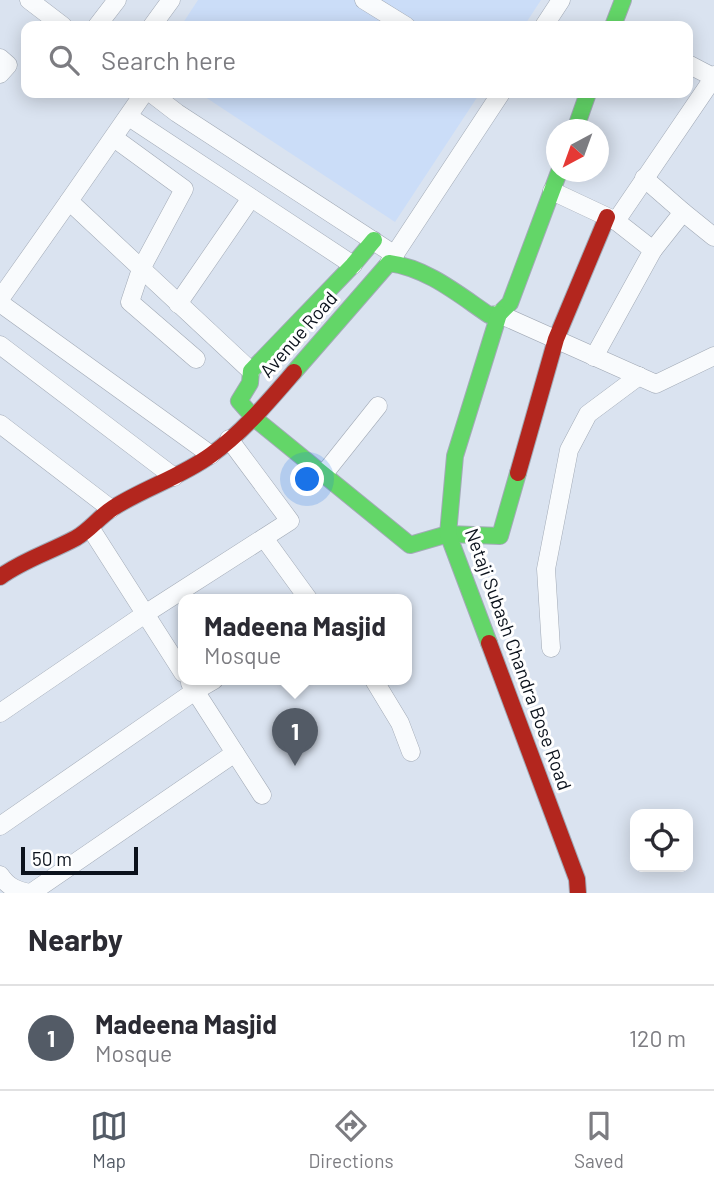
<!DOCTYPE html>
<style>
:root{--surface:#fff;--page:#f7f7f7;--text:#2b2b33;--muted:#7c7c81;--line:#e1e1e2;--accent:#535b66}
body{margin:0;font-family:Barlow,sans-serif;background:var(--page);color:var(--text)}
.controls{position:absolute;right:21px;bottom:21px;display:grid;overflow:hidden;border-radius:14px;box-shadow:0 4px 18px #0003}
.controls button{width:63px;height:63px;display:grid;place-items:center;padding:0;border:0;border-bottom:2px solid var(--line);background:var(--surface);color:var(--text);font:35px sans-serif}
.compass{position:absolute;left:546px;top:119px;width:63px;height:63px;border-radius:50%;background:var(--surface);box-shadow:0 4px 18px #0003;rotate:221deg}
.scale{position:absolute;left:21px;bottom:18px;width:117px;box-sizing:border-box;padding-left:7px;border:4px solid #0b121c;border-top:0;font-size:19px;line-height:24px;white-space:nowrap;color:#0b121c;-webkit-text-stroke:5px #fff;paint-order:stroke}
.you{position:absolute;left:308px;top:480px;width:24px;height:24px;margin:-18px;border:5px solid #fff;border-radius:50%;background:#1a73e8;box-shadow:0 0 0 10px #1a73e833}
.badge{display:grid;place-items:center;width:46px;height:46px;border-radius:50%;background:var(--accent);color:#fff;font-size:23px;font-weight:700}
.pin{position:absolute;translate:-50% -58px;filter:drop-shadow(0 2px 4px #0008)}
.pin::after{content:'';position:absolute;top:37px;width:24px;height:21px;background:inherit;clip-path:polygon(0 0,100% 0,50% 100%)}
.popup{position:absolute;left:178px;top:594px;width:234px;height:91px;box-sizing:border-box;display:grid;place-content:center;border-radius:14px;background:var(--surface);filter:drop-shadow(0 2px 5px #0005);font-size:23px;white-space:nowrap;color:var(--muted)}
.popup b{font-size:26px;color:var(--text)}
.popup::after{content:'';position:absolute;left:50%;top:100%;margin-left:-14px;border:14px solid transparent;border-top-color:var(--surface)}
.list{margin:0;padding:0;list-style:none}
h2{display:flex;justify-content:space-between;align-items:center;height:91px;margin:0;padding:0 28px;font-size:30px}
h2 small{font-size:23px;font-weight:400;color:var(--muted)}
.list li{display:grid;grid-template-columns:46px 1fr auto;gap:21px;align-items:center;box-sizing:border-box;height:105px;padding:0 28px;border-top:2px solid var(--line)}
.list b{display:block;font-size:26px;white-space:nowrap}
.list p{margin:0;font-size:23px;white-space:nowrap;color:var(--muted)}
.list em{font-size:23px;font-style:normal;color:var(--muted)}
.icon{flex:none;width:38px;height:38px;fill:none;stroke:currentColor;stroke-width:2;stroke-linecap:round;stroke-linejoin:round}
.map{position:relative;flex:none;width:714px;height:893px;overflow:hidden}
.search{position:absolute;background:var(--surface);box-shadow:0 4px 18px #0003;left:21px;right:21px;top:21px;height:77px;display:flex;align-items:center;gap:18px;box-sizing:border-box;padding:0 24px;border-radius:14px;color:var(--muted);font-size:26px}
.sheet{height:196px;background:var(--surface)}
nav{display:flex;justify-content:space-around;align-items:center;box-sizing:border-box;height:98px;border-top:2px solid var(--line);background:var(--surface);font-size:19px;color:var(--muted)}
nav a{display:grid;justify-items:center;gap:4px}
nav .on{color:var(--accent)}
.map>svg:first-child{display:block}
.built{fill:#cbddf8}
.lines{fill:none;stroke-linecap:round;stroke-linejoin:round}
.street-casing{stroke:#a2aab6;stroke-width:19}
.fast-casing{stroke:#a2aab6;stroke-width:18}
.jam-casing{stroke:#a2aab6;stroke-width:18}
.street{stroke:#f9fbfd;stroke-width:18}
.fast{stroke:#63d668;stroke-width:16}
.jam{stroke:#b3261e;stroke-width:16}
.labels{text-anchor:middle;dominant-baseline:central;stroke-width:6;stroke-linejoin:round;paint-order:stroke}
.street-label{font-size:19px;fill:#0b121c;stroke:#fff}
</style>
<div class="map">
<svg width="714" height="893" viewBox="0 0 714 893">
<rect width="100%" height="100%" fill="#dae3f0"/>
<g class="built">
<path d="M198,0H541L524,26H181Z"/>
<path d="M199,93H480L395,222Z"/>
</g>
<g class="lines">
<defs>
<g id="street">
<path d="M29,0L63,26"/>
<path d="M364,0L406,26"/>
<path d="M97,26L117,0"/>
<path d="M152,26L171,0"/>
<path d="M544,26L561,0"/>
<path d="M0,58L8,65L0,74"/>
<path d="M688,64L713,77L714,75"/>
<path d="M144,93L69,201L251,371"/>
<path d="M151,93L177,113L395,255"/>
<path d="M129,117L353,265"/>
<path d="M114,138L184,189L141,269L130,302L196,359"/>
<path d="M644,178L683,212"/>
<path d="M552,191L616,221L714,77"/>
<path d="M653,250L683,212L714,237"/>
<path d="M389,263L501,93"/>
<path d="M0,299L69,201"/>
<path d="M0,303L211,455"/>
<path d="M178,304L251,198"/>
<path d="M499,314L656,384L714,356"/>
<path d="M0,345L174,477"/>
<path d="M594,357L653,250L616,221"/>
<path d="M0,424L111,509"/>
<path d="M323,475L378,406"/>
<path d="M91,529L183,673"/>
<path d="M264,538L309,600"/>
<path d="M551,648L546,569L569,450L588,414L639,376"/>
<path d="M374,680L400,723L411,752"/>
<path d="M190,683L262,795"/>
<path d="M0,713L145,614L290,521L229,439"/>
<path d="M0,826L195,691L214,680"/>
<path d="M0,875C8,887 17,891 31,893L235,753"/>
</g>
<g id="fast">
<path d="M613,26L623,0"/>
<path d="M575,130L588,93"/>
<path d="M374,240L353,265L251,371L250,383L239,401L254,418L410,545L448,534L500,536L518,473"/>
<path d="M294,372L389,263C427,268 458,294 489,315L499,314L510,303L559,172"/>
<path d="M489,643L448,534L455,456L499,314"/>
</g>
<g id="jam">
<path d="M518,473L556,339L607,217"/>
<path d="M0,577C23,560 50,552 76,538C90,530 99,517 113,508C144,488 181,477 211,455C243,432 268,402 294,372"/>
<path d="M489,643L577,879L578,893"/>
</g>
</defs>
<use href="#street" class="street-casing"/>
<use href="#fast" class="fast-casing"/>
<use href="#jam" class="jam-casing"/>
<use href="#street" class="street"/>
<use href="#fast" class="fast"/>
<use href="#jam" class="jam"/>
</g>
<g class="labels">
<g class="street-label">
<text transform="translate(298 334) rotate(-49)">Avenue Road</text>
<text transform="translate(519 659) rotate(70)">Netaji Subash Chandra Bose Road</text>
</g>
</g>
</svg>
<div class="controls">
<button><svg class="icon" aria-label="locate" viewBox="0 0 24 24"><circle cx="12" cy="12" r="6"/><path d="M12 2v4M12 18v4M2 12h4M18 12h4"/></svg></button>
</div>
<svg class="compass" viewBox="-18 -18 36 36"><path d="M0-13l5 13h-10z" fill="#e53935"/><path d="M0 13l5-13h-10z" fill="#7c7c81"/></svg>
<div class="scale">50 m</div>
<div class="you"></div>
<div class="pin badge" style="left:295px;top:766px">1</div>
<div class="popup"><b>Madeena Masjid</b>Mosque</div>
<div class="search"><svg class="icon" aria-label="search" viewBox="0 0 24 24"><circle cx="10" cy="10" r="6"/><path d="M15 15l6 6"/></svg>Search here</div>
</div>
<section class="sheet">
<h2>Nearby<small></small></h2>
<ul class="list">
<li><span class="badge">1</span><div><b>Madeena Masjid</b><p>Mosque</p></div><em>120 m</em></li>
</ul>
</section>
<nav>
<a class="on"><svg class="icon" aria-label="map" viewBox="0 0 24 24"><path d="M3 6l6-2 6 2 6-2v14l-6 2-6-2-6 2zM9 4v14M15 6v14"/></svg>Map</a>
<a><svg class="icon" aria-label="directions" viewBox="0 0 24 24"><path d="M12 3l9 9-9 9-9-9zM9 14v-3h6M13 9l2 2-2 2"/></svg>Directions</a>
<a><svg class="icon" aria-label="saved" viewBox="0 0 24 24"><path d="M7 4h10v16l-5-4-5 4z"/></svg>Saved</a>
</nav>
